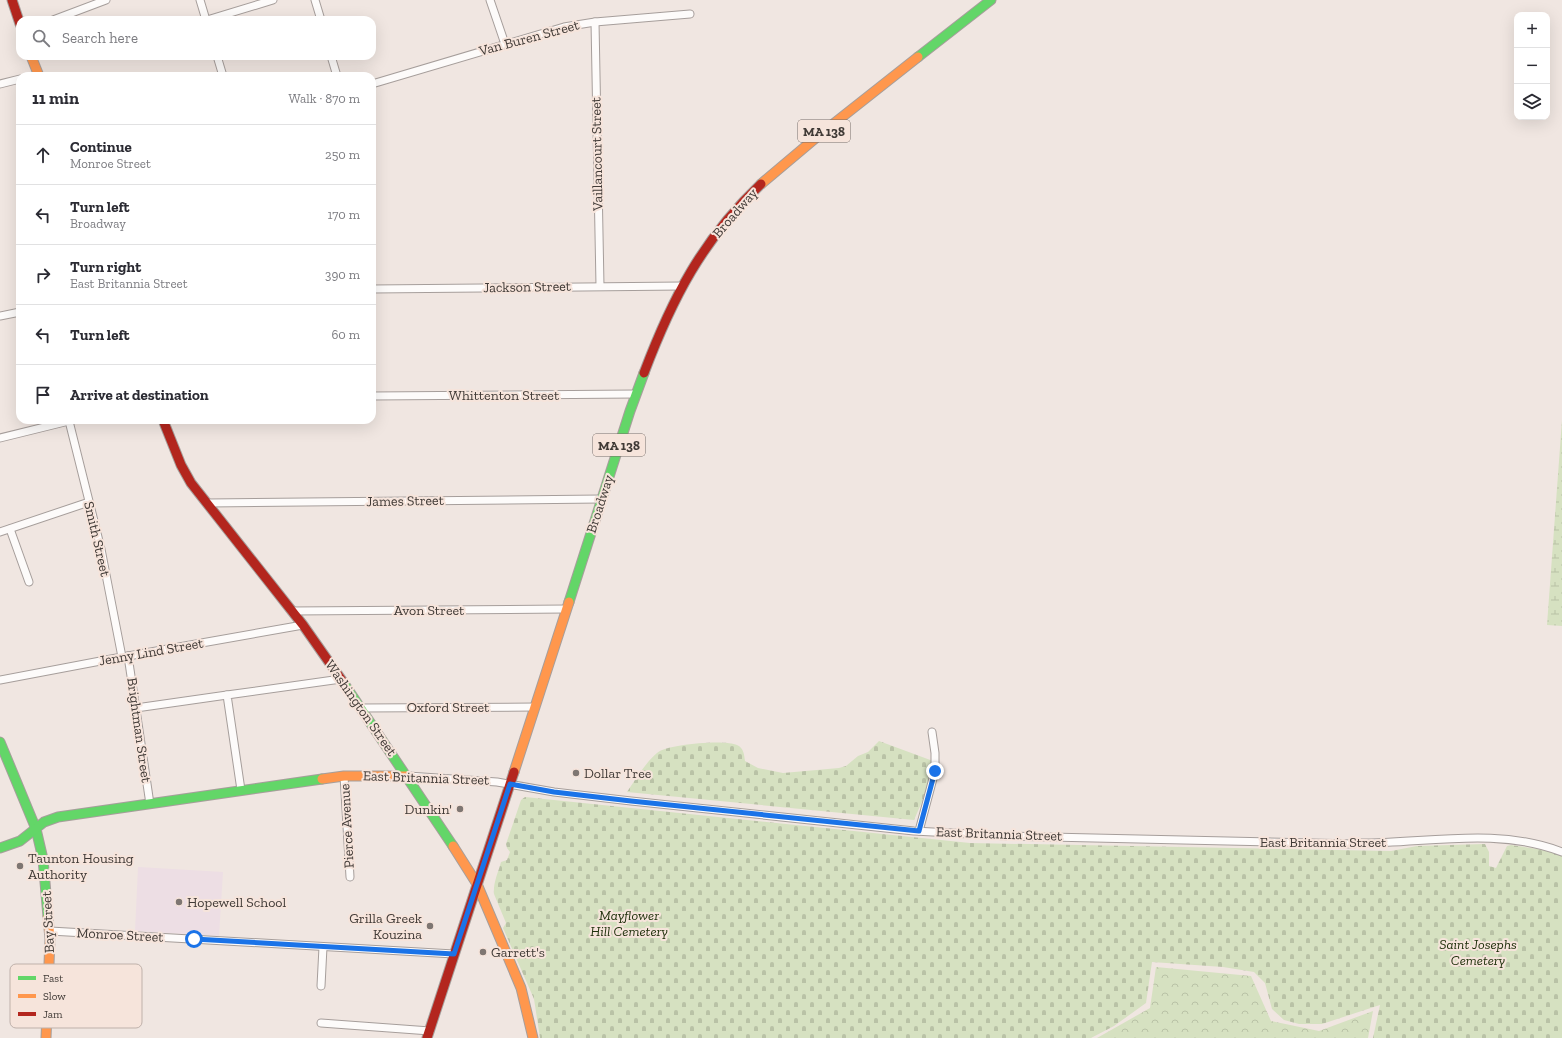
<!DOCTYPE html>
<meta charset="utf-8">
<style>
:root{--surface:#fff;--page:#f7f7f7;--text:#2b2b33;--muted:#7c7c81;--line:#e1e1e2}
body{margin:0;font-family:"Zilla Slab",serif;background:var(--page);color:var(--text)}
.controls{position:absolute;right:12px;top:12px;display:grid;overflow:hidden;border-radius:8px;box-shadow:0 4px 16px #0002}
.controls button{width:36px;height:36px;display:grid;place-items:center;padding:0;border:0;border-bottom:1px solid var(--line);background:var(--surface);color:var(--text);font:20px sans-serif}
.stop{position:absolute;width:12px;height:12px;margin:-9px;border:3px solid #1a73e8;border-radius:50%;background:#fff}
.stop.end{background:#1a73e8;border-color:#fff;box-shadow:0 1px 4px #0008}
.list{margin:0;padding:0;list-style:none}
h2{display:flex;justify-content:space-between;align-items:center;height:52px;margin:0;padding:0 16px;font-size:17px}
h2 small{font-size:13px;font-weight:400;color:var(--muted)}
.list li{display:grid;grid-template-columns:26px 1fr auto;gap:12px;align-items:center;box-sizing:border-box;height:60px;padding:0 16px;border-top:1px solid var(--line)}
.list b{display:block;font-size:15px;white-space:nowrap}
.list p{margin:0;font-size:13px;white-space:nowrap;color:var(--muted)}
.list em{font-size:13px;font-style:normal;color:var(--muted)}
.icon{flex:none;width:22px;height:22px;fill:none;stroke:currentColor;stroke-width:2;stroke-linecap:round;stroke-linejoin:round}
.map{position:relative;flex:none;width:1562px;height:1038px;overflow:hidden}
.search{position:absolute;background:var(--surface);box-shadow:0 4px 16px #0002;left:16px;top:16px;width:360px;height:44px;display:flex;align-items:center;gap:10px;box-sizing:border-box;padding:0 14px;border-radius:12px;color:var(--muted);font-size:15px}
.panel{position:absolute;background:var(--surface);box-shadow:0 4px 16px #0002;left:16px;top:72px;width:360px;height:352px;border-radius:12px}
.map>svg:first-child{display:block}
.education{fill:#eddee4}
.forest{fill:url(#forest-crowns)}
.wetland{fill:url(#wetland-marsh)}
.cemetery{fill:url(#cemetery-stones)}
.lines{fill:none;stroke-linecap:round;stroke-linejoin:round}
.street-casing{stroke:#a69e9b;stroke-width:9}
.fast-casing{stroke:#a69e9b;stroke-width:11}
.slow-casing{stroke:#a69e9b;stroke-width:11}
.jam-casing{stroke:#a69e9b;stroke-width:11}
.street{stroke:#fdfbfa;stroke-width:7}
.fast{stroke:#63d668;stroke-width:9}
.slow{stroke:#ff974d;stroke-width:9}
.jam{stroke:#b3261e;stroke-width:9}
.route{stroke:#1a73e8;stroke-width:5}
.poi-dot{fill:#7e7672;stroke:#f6e4db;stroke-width:1.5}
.labels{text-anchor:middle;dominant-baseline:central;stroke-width:4;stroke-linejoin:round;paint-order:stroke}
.shield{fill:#f6e4db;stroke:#776d68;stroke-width:1}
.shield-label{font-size:13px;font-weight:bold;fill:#403a36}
.street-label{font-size:14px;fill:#403a36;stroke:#f6e4db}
.poi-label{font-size:14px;fill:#403a36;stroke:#f6e4db;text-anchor:start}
.park-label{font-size:14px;font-style:italic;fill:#20310c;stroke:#f6e4db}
.key{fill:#f6e4db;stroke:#bfb1aa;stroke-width:1}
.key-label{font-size:11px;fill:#403a36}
</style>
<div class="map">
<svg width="1562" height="1038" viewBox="0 0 1562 1038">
<defs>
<pattern id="forest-crowns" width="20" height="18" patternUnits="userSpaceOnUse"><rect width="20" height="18" fill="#d6e1c1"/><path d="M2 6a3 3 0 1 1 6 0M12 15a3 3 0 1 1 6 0" fill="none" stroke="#b9c2a6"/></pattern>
<pattern id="wetland-marsh" width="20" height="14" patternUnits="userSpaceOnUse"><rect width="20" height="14" fill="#d6e1c1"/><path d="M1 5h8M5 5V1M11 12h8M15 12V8" fill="none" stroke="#b9c2a6"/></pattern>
<pattern id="cemetery-stones" width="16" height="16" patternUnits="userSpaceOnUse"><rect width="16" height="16" fill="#d6e1c1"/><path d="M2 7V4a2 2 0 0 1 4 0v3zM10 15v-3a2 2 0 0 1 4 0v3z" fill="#b9c2a6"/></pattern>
</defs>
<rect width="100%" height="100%" fill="#f0e6e1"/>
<path class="education" d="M138,867L223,872L219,936L135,931Z"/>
<path class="forest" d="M1156,967L1251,976L1271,1021L1319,1031L1373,1011L1368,1038H1097L1150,1008Z"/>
<path class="wetland" d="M1562,420V626L1547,625Z"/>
<g class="cemetery">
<path d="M879,741L933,761L931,781L914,820L627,792C636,779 645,763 657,753C666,744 726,739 737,745C744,748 744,755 745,761L758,768L783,773L839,768L846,766L858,756L868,752Z"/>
<path d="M525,797L970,843L1391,851L1417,846L1485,844L1489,852V866L1496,868L1507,846L1511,845L1544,850L1562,856V1038H1373L1380,1005L1322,1024H1299L1284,1020L1272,1009L1265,983L1254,972L1223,967L1152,962L1146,1003L1114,1026L1091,1038H540L534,999L503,928L506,923L494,894C493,883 498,873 501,862L507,860L510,852L507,848L506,844L521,800Z"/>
</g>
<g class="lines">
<defs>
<g id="street">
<path d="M200,0L206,20"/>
<path d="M315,0L321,20"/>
<path d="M490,0L505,44"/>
<path d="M53,20L106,0"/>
<path d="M207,20L273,0"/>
<path d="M595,22L600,286"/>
<path d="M217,56L223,76"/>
<path d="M331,56L337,76"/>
<path d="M0,84L20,79"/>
<path d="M372,84L564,27L595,22L690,14"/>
<path d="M372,289L682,286"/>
<path d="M0,316L20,312"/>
<path d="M372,396L636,394"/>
<path d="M69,421L101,549L122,657"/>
<path d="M0,438L73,420"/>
<path d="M208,503L601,499"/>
<path d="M10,529L29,582"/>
<path d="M0,532L89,502"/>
<path d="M291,611L566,609"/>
<path d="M128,656L150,804"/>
<path d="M0,680L111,659L303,625"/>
<path d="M136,708L227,695"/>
<path d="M361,708L535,707"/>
<path d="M344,776L350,877"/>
<path d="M408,776L497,782L554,792L631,801L914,831L1008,836L1354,844L1356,843C1424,844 1495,826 1562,852"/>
<path d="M241,790L227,695L341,679"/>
<path d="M919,831L935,771V753L932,732"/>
<path d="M50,931L454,954"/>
<path d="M321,986L323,947"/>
<path d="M321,1023L430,1031"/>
</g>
<g id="fast">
<path d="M918,57L991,0"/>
<path d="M569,602L630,411L644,373"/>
<path d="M343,682L453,846"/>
<path d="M0,742L36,829L43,859L48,917"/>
<path d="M0,848L20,841L44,822L58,817L322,779"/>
</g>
<g id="slow">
<path d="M31,56L39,76"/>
<path d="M761,184L818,136L918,57"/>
<path d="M514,772L569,602"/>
<path d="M322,779L344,776H408"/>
<path d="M453,846L477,884L521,988L533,1038"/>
<path d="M46,1038L50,939L48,917"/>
</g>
<g id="jam">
<path d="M12,0L20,24"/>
<path d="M644,373C672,299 702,240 761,184"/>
<path d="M163,420L181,465L191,483L303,625L343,682"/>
<path d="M427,1038L514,772"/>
</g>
</defs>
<use href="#street" class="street-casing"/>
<use href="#fast" class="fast-casing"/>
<use href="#slow" class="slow-casing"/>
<use href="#jam" class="jam-casing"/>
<use href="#street" class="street"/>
<use href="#fast" class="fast"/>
<use href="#slow" class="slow"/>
<use href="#jam" class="jam"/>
</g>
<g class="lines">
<path class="route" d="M194,939L454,954L510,784L554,792L631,801L919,831L935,771"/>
</g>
<g class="poi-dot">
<circle cx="576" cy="773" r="4"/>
<circle cx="460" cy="809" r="4"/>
<circle cx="20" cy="866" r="4"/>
<circle cx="179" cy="902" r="4"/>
<circle cx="430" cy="926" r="4"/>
<circle cx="483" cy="952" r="4"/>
</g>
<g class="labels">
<g class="shield">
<rect x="798" y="120" width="52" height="22" rx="3"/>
<rect x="593" y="434" width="52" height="22" rx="3"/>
</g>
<g class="shield-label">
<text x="824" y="131">MA 138</text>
<text x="619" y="445">MA 138</text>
</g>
<g class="street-label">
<text transform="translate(529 38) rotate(-15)">Van Buren Street</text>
<text transform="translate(597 154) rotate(-91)">Vaillancourt Street</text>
<text transform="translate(735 213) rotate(-49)">Broadway</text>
<text transform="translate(527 287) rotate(-1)">Jackson Street</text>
<text x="504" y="395">Whittenton Street</text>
<text transform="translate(405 501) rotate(-1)">James Street</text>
<text transform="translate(600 504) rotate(-72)">Broadway</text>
<text transform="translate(97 539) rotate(77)">Smith Street</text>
<text x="429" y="610">Avon Street</text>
<text transform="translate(151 652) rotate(-10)">Jenny Lind Street</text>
<text x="448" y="707">Oxford Street</text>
<text transform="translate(361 708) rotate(55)">Washington Street</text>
<text transform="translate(139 730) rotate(82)">Brightman Street</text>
<text transform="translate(426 778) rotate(2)">East Britannia Street</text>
<text transform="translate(347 826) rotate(-93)">Pierce Avenue</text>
<text transform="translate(999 834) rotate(2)">East Britannia Street</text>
<text x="1323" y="842">East Britannia Street</text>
<text transform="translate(48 922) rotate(-93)">Bay Street</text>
<text transform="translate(120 935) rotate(3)">Monroe Street</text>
</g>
<g class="poi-label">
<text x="584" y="773">Dollar Tree</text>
<text x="452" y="809" text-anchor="end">Dunkin'</text>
<text x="28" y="858">Taunton Housing<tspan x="28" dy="16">Authority</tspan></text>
<text x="187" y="902">Hopewell School</text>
<text x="422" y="918" text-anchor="end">Grilla Greek<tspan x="422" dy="16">Kouzina</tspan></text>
<text x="491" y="952">Garrett's</text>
</g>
<g class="park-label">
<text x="629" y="915">Mayflower<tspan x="629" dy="16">Hill Cemetery</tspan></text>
<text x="1478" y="944">Saint Josephs<tspan x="1478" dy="16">Cemetery</tspan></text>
</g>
</g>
<rect x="10" y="964" width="132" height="64" rx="6" class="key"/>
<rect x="18" y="976" width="18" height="4" fill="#63d668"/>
<rect x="18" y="994" width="18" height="4" fill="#ff974d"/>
<rect x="18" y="1012" width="18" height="4" fill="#b3261e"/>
<g class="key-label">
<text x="43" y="982">Fast</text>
<text x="43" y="1000">Slow</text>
<text x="43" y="1018">Jam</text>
</g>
</svg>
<div class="controls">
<button>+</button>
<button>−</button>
<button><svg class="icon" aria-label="layers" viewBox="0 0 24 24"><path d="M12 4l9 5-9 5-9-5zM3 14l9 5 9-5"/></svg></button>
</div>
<div class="stop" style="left:194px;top:939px"></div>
<div class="stop end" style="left:935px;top:771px"></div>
<div class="search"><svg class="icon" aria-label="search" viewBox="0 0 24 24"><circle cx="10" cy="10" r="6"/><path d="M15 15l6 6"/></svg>Search here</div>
<section class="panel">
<h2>11 min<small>Walk · 870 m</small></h2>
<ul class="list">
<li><svg class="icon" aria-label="ahead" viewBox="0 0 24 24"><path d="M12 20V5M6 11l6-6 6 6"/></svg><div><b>Continue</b><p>Monroe Street</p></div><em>250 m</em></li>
<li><svg class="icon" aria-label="left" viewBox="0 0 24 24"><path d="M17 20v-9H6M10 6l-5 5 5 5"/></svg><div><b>Turn left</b><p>Broadway</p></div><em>170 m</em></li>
<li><svg class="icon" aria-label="right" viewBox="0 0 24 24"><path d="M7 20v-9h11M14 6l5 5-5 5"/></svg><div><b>Turn right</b><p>East Britannia Street</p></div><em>390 m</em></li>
<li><svg class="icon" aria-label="left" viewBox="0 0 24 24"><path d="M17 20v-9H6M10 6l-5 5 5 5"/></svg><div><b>Turn left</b></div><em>60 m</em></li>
<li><svg class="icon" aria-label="arrive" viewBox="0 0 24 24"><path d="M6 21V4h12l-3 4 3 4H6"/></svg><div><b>Arrive at destination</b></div></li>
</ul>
</section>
</div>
